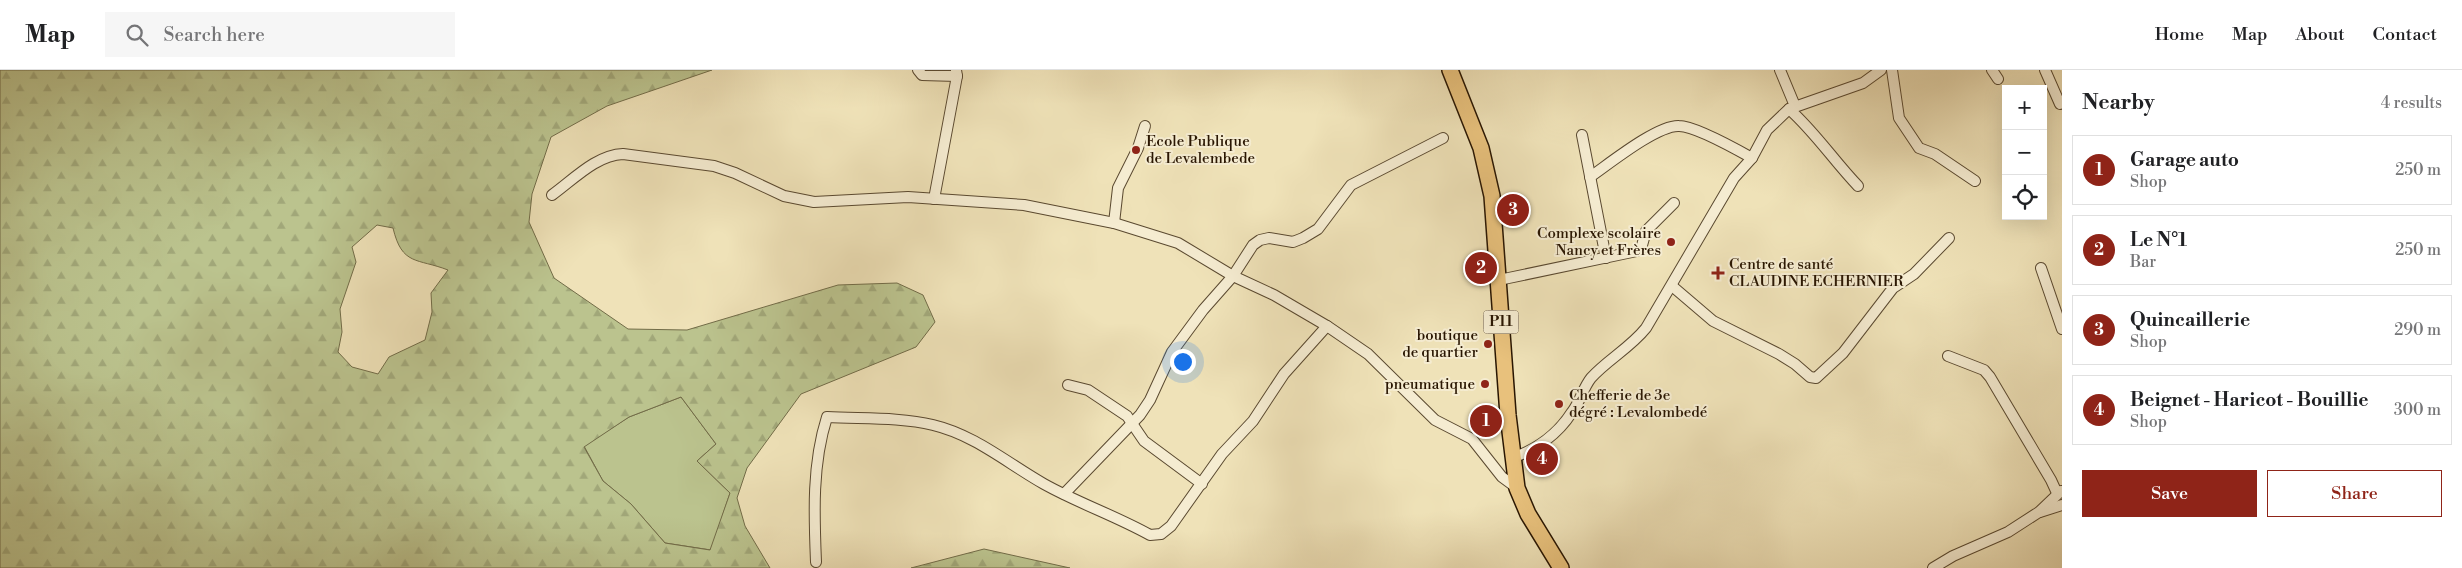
<!DOCTYPE html>
<meta charset="utf-8">
<style>
:root{--surface:#fff;--page:#f6f6f6;--text:#202124;--muted:#757577;--line:#e0e0e0;--accent:#8f2418}
body{margin:0;font-family:"Libre Bodoni",serif;background:var(--page);color:var(--text)}
.controls{position:absolute;right:15px;top:15px;display:grid;overflow:hidden;border-radius:0px;box-shadow:0 5px 20px #0002}
.controls button{width:45px;height:45px;display:grid;place-items:center;padding:0;border:0;border-bottom:1px solid var(--line);background:var(--surface);color:var(--text);font:25px sans-serif}
.you{position:absolute;left:1182px;top:291px;width:18px;height:18px;margin:-12px;border:4px solid #fff;border-radius:50%;background:#1a73e8;box-shadow:0 0 0 8px #1a73e833}
.badge{display:grid;place-items:center;width:32px;height:32px;border-radius:50%;background:var(--accent);color:#fff;font-size:16px;font-weight:700}
.pin{position:absolute;translate:-50% -50%;border:2px solid #fff;box-shadow:0 1px 5px #0006}
.list{margin:0;padding:0;list-style:none}
h2{display:flex;justify-content:space-between;align-items:center;height:65px;margin:0;padding:0 20px;font-size:21px}
h2 small{font-size:16px;font-weight:400;color:var(--muted)}
.list li{display:grid;grid-template-columns:32px 1fr auto;gap:15px;align-items:center;box-sizing:border-box;height:70px;margin:0 10px 10px;padding:0 10px;border:1px solid var(--line);border-radius:0px}
.list b{display:block;font-size:19px;white-space:nowrap}
.list p{margin:0;font-size:16px;white-space:nowrap;color:var(--muted)}
.list em{font-size:16px;font-style:normal;color:var(--muted)}
.actions{display:flex;gap:10px;padding:15px 20px}
.actions a{flex:1;padding:11px 0;border:1px solid var(--accent);border-radius:0px;text-align:center;font-size:18px;color:var(--accent)}
.actions .main{background:var(--accent);color:#fff}
.icon{flex:none;width:28px;height:28px;fill:none;stroke:currentColor;stroke-width:2;stroke-linecap:round;stroke-linejoin:round}
.map{position:relative;flex:none;width:2062px;height:498px;overflow:hidden}
header{display:flex;align-items:center;gap:30px;box-sizing:border-box;height:70px;padding:0 25px;background:var(--surface);border-bottom:1px solid var(--line)}
header strong{font-size:24px}
nav{display:flex;gap:28px;margin-inline-start:auto;font-size:18px}
.search{width:350px;height:45px;background:var(--page);display:flex;align-items:center;gap:12px;box-sizing:border-box;padding:0 18px;border-radius:0px;color:var(--muted);font-size:19px}
main{display:flex}
aside{flex:1;background:var(--surface)}
.map>svg:first-child{display:block}
.grass{fill:#bbc38e;stroke:#726c48}
.forest{fill:url(#forest-firs);stroke:#726c48;fill-rule:evenodd}
.lines{fill:none;stroke-linecap:round;stroke-linejoin:round}
.street-casing{stroke:#5a4930;stroke-width:12}
.primary-casing{stroke:#291602;stroke-width:18}
.street{stroke:#f5ecd1;stroke-width:10}
.primary{stroke:#e8c17c;stroke-width:15}
.poi-dot{fill:#8f2418;stroke:#f5ecd1;stroke-width:2}
.labels{text-anchor:middle;dominant-baseline:central;stroke-width:4;stroke-linejoin:round;paint-order:stroke}
.shield{fill:#f5ecd1;stroke:#665640;stroke-width:1}
.shield-label{font-size:14px;font-weight:bold;fill:#291602}
.poi-label{font-size:15px;fill:#291602;stroke:#f5ecd1;text-anchor:start}
</style>
<header>
<strong>Map</strong>
<div class="search"><svg class="icon" aria-label="search" viewBox="0 0 24 24"><circle cx="10" cy="10" r="6"/><path d="M15 15l6 6"/></svg>Search here</div>
<nav><a>Home</a><a>Map</a><a>About</a><a>Contact</a></nav>
</header>
<main>
<div class="map">
<svg width="2062" height="498" viewBox="0 0 2062 498">
<defs>
<pattern id="forest-firs" width="22" height="20" patternUnits="userSpaceOnUse" patternTransform="scale(1.25)"><rect width="22" height="20" fill="#bbc38e"/><path d="M5 1l3.5 6h-7zM16 11l3.5 6h-7z" fill="#a1a779"/></pattern>
</defs>
<rect width="100%" height="100%" fill="#efe2b8"/>
<filter id="stains"><feTurbulence type="fractalNoise" baseFrequency=".004" numOctaves="4"/><feColorMatrix values="0 0 0 0 .2 0 0 0 0 .09 0 0 0 0 .02 0 0 0 .5 -.17"/></filter>
<radialGradient id="worn" r=".72"><stop offset=".6" stop-color="#630" stop-opacity="0"/><stop offset="1" stop-color="#630" stop-opacity=".3"/></radialGradient>
<path class="grass" d="M681,327L716,374L697,391L730,423L711,480L665,473L631,434L603,411L584,376L629,347Z"/>
<g class="forest">
<path d="M0,0H712L607,36L551,67L532,124L529,152L554,208L628,259L687,260L838,215L897,213L923,225L935,252L916,277L801,324L747,398L737,428L745,456L770,498H0ZM377,155L393,158C402,196 417,188 448,200L431,223L432,242L425,270L389,287L378,304L352,297L338,282L342,262L340,239L356,192L352,177ZM681,327L716,374L697,391L730,423L710,480L665,473L631,434L603,411L584,377L629,347Z"/>
<path d="M984,479L1070,498H911Z"/>
</g>
<g class="lines">
<defs>
<g id="street">
<path d="M918,0L922,5L957,6"/>
<path d="M1780,0L1795,36"/>
<path d="M1892,0L1899,48L1919,78L1935,84L1975,111"/>
<path d="M1992,0L1998,9"/>
<path d="M2045,0L2060,34"/>
<path d="M1789,39C1815,62 1834,91 1858,116"/>
<path d="M1582,65L1606,188"/>
<path d="M1590,107C1609,94 1657,55 1679,56C1695,56 1736,79 1752,88"/>
<path d="M552,125C573,110 596,85 623,84L714,96L735,103L784,126L814,132L908,127L1024,135L1114,153L1178,173L1233,206L1274,225L1327,256L1368,284L1435,350L1472,369L1502,407L1517,418"/>
<path d="M934,129L957,6L956,0"/>
<path d="M1114,153L1118,118L1138,78L1145,56"/>
<path d="M2041,198L2062,259"/>
<path d="M1499,210L1637,181L1641,179L1646,161L1674,133"/>
<path d="M1672,216L1713,251L1779,284L1795,294L1810,307L1816,308L1843,283L1893,218L1914,204L1949,168"/>
<path d="M1948,286L1984,300L1990,307L2051,410L2057,423"/>
<path d="M1068,315L1088,320L1127,346L1144,371L1202,414"/>
<path d="M1512,388C1536,380 1558,364 1572,342C1580,332 1583,318 1591,308C1607,290 1630,278 1646,258L1734,108L1752,88L1767,60L1789,39L1863,13L1881,0"/>
<path d="M1064,424L1140,345L1150,330L1172,282L1203,240L1233,206L1253,175L1260,170L1269,168L1293,172L1303,168L1318,159L1351,115L1443,68"/>
<path d="M2040,442L2062,435"/>
<path d="M816,492C814,444 812,394 827,347C861,349 900,347 933,355C975,365 1007,393 1044,414C1078,433 1116,446 1150,465L1161,464L1171,456L1222,384L1253,351L1284,304L1327,256"/>
<path d="M1933,498L1953,486L2008,462L2039,442L2061,421"/>
</g>
<path id="primary" d="M1450,0L1481,78L1492,126L1508,345L1517,418L1528,444L1561,498"/>
</defs>
<use href="#street" class="street-casing"/>
<use href="#primary" class="primary-casing"/>
<use href="#street" class="street"/>
<use href="#primary" class="primary"/>
</g>
<g class="poi-dot">
<circle cx="1136" cy="80" r="5"/>
<circle cx="1671" cy="172" r="5"/>
<path d="M1715.5 195.5h5v5h5v5h-5v5h-5v-5h-5v-5h5z"/>
<circle cx="1488" cy="274" r="5"/>
<circle cx="1485" cy="314" r="5"/>
<circle cx="1559" cy="334" r="5"/>
</g>
<g class="labels">
<rect class="shield" x="1483.5" y="240.5" width="35" height="23" rx="4"/>
<g class="shield-label">
<text x="1501" y="252">P11</text>
</g>
<g class="poi-label">
<text x="1146" y="71">Ecole Publique<tspan x="1146" dy="17">de Levalembede</tspan></text>
<text x="1661" y="163" text-anchor="end">Complexe scolaire<tspan x="1661" dy="17">Nancy et Frères</tspan></text>
<text x="1729" y="194">Centre de santé<tspan x="1729" dy="17">CLAUDINE ECHERNIER</tspan></text>
<text x="1478" y="265" text-anchor="end">boutique<tspan x="1478" dy="17">de quartier</tspan></text>
<text x="1475" y="314" text-anchor="end">pneumatique</text>
<text x="1569" y="325">Chefferie de 3e<tspan x="1569" dy="17">dégré : Levalombedé</tspan></text>
</g>
</g>
<rect width="100%" height="100%" filter="url(#stains)"/>
<rect width="100%" height="100%" fill="url(#worn)"/>
</svg>
<div class="controls">
<button>+</button>
<button>−</button>
<button><svg class="icon" aria-label="locate" viewBox="0 0 24 24"><circle cx="12" cy="12" r="6"/><path d="M12 2v4M12 18v4M2 12h4M18 12h4"/></svg></button>
</div>
<div class="you"></div>
<div class="pin badge" style="left:1486px;top:351px">1</div>
<div class="pin badge" style="left:1481px;top:198px">2</div>
<div class="pin badge" style="left:1513px;top:140px">3</div>
<div class="pin badge" style="left:1542px;top:389px">4</div>
</div>
<aside>
<h2>Nearby<small>4 results</small></h2>
<ul class="list">
<li><span class="badge">1</span><div><b>Garage auto</b><p>Shop</p></div><em>250 m</em></li>
<li><span class="badge">2</span><div><b>Le N°1</b><p>Bar</p></div><em>250 m</em></li>
<li><span class="badge">3</span><div><b>Quincaillerie</b><p>Shop</p></div><em>290 m</em></li>
<li><span class="badge">4</span><div><b>Beignet - Haricot - Bouillie</b><p>Shop</p></div><em>300 m</em></li>
</ul>
<div class="actions"><a class="main">Save</a><a>Share</a></div>
</aside>
</main>
